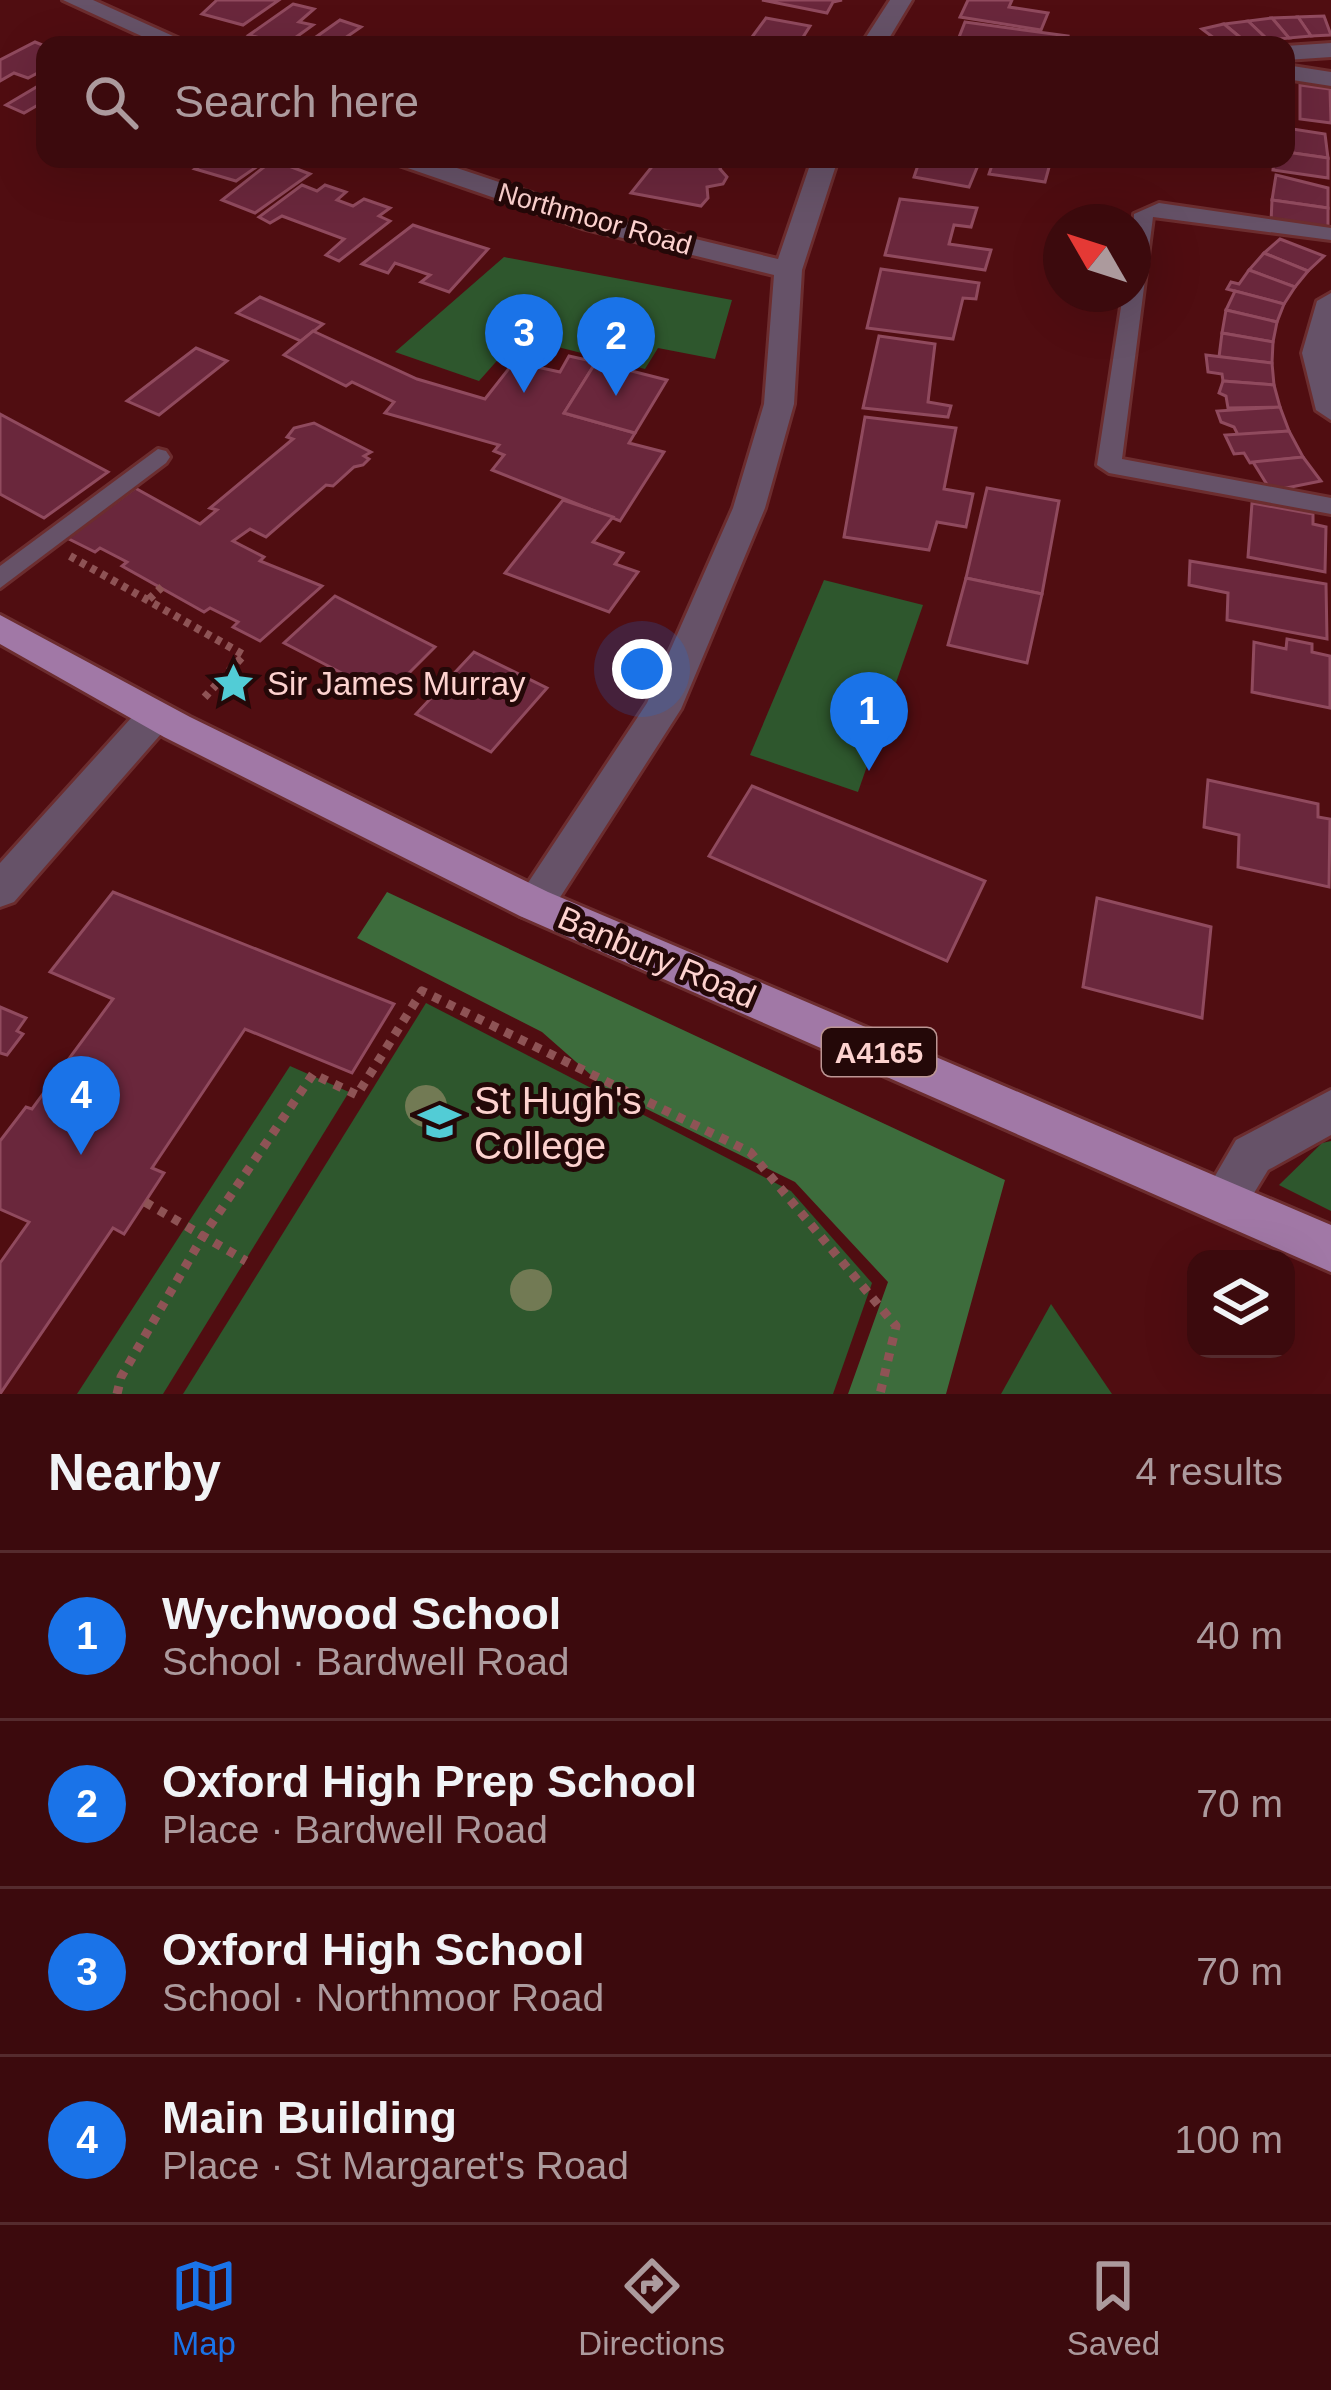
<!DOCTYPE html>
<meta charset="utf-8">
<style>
:root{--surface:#3c0a0d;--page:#431316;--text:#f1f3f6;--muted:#ac9a9d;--line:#552b2e;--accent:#1a73e8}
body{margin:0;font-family:Arial,sans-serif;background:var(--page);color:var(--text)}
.controls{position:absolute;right:36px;bottom:36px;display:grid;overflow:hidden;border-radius:24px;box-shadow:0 12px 48px #0002}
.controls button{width:108px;height:108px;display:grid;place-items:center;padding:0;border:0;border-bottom:3px solid var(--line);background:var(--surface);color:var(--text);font:60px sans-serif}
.compass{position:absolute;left:1043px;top:204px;width:108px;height:108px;border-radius:50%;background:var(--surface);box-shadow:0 12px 48px #0002;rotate:309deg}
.you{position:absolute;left:642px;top:669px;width:42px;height:42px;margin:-30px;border:9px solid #fff;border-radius:50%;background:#1a73e8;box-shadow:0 0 0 18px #1a73e833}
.badge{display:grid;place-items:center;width:78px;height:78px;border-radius:50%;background:var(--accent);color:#fff;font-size:39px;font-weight:700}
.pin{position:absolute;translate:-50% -99px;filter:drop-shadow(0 3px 6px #0008)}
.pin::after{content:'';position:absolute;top:63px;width:42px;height:36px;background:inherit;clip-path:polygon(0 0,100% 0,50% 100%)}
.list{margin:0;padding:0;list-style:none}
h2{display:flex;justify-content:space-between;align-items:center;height:156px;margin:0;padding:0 48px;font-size:51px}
h2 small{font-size:39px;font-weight:400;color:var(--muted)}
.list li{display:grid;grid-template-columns:78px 1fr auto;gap:36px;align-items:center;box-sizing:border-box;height:168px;padding:0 48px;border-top:3px solid var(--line)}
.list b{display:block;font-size:45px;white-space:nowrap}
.list p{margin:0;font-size:39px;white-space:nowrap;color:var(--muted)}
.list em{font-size:39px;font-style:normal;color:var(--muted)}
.icon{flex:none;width:66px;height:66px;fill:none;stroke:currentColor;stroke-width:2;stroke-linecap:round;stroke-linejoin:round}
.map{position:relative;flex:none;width:1331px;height:1394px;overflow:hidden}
.search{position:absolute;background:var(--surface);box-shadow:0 12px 48px #0002;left:36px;right:36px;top:36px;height:132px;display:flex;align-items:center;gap:30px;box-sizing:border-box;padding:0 42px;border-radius:24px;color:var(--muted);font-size:45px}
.sheet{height:828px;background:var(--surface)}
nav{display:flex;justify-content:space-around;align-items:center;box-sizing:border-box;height:168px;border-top:3px solid var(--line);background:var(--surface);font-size:33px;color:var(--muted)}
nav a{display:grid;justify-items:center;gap:6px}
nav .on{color:var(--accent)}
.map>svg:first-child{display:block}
.green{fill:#2e572d}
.forest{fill:#3d6c3c}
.building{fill:#6a273c;stroke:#904a5e;stroke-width:3}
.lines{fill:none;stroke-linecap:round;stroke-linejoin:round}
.lane-casing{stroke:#6c2d2f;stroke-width:6}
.street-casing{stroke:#6c2d2f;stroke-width:6}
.primary-casing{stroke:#6c2d2f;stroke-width:6}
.path-far1{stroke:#8e5355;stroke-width:8;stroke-dasharray:6 6;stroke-linecap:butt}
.path{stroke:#8e5355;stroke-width:9;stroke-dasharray:8 8;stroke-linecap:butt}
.lane{fill:#665268;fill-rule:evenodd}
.street{fill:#665268;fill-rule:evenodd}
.primary{fill:#a178a6;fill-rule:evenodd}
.tree{fill:#727a54}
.labels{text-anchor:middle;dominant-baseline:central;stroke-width:10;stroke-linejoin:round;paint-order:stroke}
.far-street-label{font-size:27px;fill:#fdd2cf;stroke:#240808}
.shield{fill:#240808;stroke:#bc9593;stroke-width:3}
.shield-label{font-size:30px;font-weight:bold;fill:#fdd2cf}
.poi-label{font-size:33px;fill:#fdd2cf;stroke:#240808;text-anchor:start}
.street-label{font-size:33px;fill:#fdd2cf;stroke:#240808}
.near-poi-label{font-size:39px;fill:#fdd2cf;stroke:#240808;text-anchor:start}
</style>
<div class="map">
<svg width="1331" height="1394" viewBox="0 0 1331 1394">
<rect width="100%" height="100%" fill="#500d11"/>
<g class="green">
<path d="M504,257L732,300L715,359L658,348L645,369L518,337L479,381L395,352Z"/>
<path d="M824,580L923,605L858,792L750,755Z"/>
<path d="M426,1003L791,1191L872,1283L833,1394H183Z"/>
<path d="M290,1066L349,1092L163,1394H77Z"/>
<path d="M1331,1141V1211L1279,1185L1322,1143Z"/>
<path d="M1051,1304L1112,1394H1001Z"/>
</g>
<path class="forest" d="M387,892L1005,1180L946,1394H848L888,1282L795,1182L608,1090L542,1032L357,938Z"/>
<g class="building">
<path d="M217,0H279L243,25L202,14Z"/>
<path d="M762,0H842L833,2L827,13Z"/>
<path d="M968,0H1012L1009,7L1048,13L1041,30L960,17Z"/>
<path d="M293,4L314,9L299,22L313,25L285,45L249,35Z"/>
<path d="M1324,16L1331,35L1311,36L1298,17Z"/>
<path d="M1298,17L1311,36L1289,38L1272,18Z"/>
<path d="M766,18L810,26L798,45L752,37Z"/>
<path d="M1272,18L1289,38L1268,40L1248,21Z"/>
<path d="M340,20L361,27L345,38L367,45H311L309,42Z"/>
<path d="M1248,21L1268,40L1247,43L1224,24Z"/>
<path d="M965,22L1068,36L1066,45H1033L1035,41L1018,39L1016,45H956Z"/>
<path d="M1224,24L1247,43L1223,45L1202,29Z"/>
<path d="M35,42L45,46V69L28,78L14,73L0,81V60Z"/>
<path d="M45,82V101L24,113L6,105Z"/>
<path d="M1300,85L1330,89L1331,123L1300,119Z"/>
<path d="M1286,128L1325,134L1328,158L1286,152Z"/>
<path d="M1286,152L1328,158V178L1273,170L1274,159H1286Z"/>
<path d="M211,159H268L236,181L195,169Z"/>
<path d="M658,159L723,163L720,169L727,177L723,184L707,187L708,198L701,206L631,193Z"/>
<path d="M920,159H1047L1051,160L1045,182L989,174L992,165L979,163L969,187L914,177Z"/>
<path d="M273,160L310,174L255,213L222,200Z"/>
<path d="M1276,175L1328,188V208L1272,200Z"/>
<path d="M302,185L317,191L325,185L346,192L337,200L353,206L364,199L390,208L379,216L390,221L339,261L326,255L344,239L282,216L270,223L259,217Z"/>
<path d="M900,199L977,208L971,227L954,225L949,244L991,250L985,270L885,255Z"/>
<path d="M1272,200L1328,208V230L1271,222Z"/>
<path d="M413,225L434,232L488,249L449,292L421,282L430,275L395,263L388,273L362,264Z"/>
<path d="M1280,239L1324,256L1308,271L1264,253Z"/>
<path d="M1264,253L1308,271L1295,287L1249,270Z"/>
<path d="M881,269L979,283L976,299L963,298L953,339L867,328Z"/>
<path d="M1249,270L1295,287L1284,304L1227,289L1231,282L1239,284Z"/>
<path d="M1235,291L1284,304L1277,322L1226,310Z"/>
<path d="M260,297L323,324L301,341L237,313Z"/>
<path d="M1226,310L1277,322L1273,342L1222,333Z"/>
<path d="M313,331L417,379L485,399L514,362L560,372L569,356L596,362L564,413L635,433L629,443L664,452L620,521L492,470L504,455L494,451L499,445L385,413L394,402L352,382L346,386L284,355Z"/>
<path d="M1222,333L1273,342L1272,363L1219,357Z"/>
<path d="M879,336L935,344L928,402L951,406L948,417L863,408Z"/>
<path d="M196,348L227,361L159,415L127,401Z"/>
<path d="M1206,355L1272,363L1274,385L1223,381L1222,374L1208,372Z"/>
<path d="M596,362L667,380L635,433L564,413Z"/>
<path d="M1223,381L1274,385L1280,407L1228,408L1226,396L1219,393Z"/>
<path d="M1280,407L1289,431L1238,435L1234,427L1221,422L1217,411Z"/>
<path d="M0,414L108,472L44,518L0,494Z"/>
<path d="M865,417L956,428L944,489L973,494L966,527L937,522L929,550L844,537Z"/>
<path d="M314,423L371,452L364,456L369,459L363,465L354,467L333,486L326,485L266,537L250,529L233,541L264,557L260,561L322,586L260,641L233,627L238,622L210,608L204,612L122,566L127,562L100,548L95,552L67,538L135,488L200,524L217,510L210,508L293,439L287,437L294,428Z"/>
<path d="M1289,431L1303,457L1250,463L1244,453L1234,454L1225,435Z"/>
<path d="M1303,457L1321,481L1271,491L1253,462Z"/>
<path d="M987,488L1059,501L1042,594L966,578Z"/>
<path d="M563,500L613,517L593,542L623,553L615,564L638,572L609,612L505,573Z"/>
<path d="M1252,503L1313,514V524L1326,527L1325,572L1248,557Z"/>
<path d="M1190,561L1326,584L1327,639L1227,620L1228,593L1189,585Z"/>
<path d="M966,578L1042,594L1027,663L948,645Z"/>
<path d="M335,596L435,647L386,696L284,643Z"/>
<path d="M1287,639L1312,644V652L1330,656V708L1252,692L1254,642L1286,649Z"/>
<path d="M474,652L547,688L491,752L416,714Z"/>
<path d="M1208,780L1318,804V817L1330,819L1329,887L1238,867L1239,835L1204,827Z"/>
<path d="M752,786L985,881L947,961L709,856Z"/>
<path d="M113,892L394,1004L352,1073L245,1029L152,1168L164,1173L124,1234L113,1228L0,1394V1263L29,1222L0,1209V1141L26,1107L32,1109L113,999L50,972Z"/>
<path d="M1097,898L1211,927L1202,1018L1083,987Z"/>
<path d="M0,1007L26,1018L17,1031L23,1034L7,1055L0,1053Z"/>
</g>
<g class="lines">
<defs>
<g id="lane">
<path d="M1159,203L1331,228V240L1153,217L1122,459L1331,498V514L1109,473L1097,465L1123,294H1133L1134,214Z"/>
<path d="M158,449L166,451L170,457L166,463L0,588V566Z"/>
</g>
<g id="street">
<path d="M63,0H93L193,45H161Z"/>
<path d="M890,0H912L885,45H861Z"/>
<path d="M1331,43V57L1286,60V46Z"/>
<path d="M1286,65L1331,72V86L1286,79Z"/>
<path d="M392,159H430L600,216L778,259L812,159H838L802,270L794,404L765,508L681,709L548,916L534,921L520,916L514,904L647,703L733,508L764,404L774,275L582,228L396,164Z"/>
<path d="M1331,293V420L1316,410L1302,353L1317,301Z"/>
<path d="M155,702L168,706L173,716L168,726L14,902L0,907V863L142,706Z"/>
<path d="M1331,1090V1135L1268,1170L1240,1216L1224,1223L1208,1216L1201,1200L1236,1140Z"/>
</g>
<path id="primary" d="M0,615L190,717L548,892L1331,1225V1272L520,916L164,737L0,644Z"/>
</defs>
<use href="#lane" class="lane-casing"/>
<use href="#street" class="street-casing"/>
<use href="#primary" class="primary-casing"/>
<g class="path-far1">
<path d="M70,556L244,655L202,700"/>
<path d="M149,599L162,587"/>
</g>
<g class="path">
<path d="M145,1202L246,1261"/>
<path d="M117,1394L121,1377L203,1236L313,1074L357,1095L422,991L750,1152L896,1326L880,1394"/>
</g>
<use href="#lane" class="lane"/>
<use href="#street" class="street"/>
<use href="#primary" class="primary"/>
</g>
<g class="tree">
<circle cx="426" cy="1106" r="21"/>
<circle cx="531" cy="1290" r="21"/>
</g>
<defs>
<symbol id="sight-bare" viewBox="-9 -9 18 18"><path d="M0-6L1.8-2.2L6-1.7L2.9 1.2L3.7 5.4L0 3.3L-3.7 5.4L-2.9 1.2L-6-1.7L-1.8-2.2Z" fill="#52ccd6" stroke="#240808" stroke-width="2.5" paint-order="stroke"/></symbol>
<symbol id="university-bare" viewBox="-9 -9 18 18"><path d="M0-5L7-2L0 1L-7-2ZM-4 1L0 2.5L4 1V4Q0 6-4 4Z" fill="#52ccd6" stroke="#240808" stroke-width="2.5" paint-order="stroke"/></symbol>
</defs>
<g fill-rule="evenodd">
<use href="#sight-bare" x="204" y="654" width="59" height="59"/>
<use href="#university-bare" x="410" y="1092" width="59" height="59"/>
</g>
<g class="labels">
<g class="far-street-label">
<text transform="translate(595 219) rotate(16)">Northmoor Road</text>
</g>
<rect class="shield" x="822" y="1028" width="114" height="48" rx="9"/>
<g class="shield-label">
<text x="879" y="1052">A4165</text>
</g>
<g class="poi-label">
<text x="267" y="683">Sir James Murray</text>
</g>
<g class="street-label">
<text transform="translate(657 957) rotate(23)">Banbury Road</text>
</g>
<g class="near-poi-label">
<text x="474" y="1100">St Hugh's<tspan x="474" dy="45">College</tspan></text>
</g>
</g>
</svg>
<div class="controls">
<button><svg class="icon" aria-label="layers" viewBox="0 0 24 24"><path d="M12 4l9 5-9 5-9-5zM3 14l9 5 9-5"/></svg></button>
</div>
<svg class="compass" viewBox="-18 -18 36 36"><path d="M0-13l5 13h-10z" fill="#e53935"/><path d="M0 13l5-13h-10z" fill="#ac9a9d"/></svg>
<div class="you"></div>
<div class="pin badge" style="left:869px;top:771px">1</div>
<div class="pin badge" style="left:616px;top:396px">2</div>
<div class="pin badge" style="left:524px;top:393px">3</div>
<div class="pin badge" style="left:81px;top:1155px">4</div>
<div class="search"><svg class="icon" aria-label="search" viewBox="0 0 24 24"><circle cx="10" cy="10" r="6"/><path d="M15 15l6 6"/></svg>Search here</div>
</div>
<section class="sheet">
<h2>Nearby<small>4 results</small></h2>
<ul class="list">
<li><span class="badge">1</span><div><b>Wychwood School</b><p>School · Bardwell Road</p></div><em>40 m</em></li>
<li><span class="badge">2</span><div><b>Oxford High Prep School</b><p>Place · Bardwell Road</p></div><em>70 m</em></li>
<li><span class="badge">3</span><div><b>Oxford High School</b><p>School · Northmoor Road</p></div><em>70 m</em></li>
<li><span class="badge">4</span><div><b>Main Building</b><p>Place · St Margaret's Road</p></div><em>100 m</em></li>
</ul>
</section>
<nav>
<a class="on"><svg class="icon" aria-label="map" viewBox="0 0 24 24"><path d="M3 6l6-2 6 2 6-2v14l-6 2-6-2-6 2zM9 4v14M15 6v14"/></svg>Map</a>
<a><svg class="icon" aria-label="directions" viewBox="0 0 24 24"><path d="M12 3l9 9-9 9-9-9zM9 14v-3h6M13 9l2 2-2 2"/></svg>Directions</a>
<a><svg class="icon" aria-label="saved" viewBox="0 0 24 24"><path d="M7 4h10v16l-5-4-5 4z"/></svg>Saved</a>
</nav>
